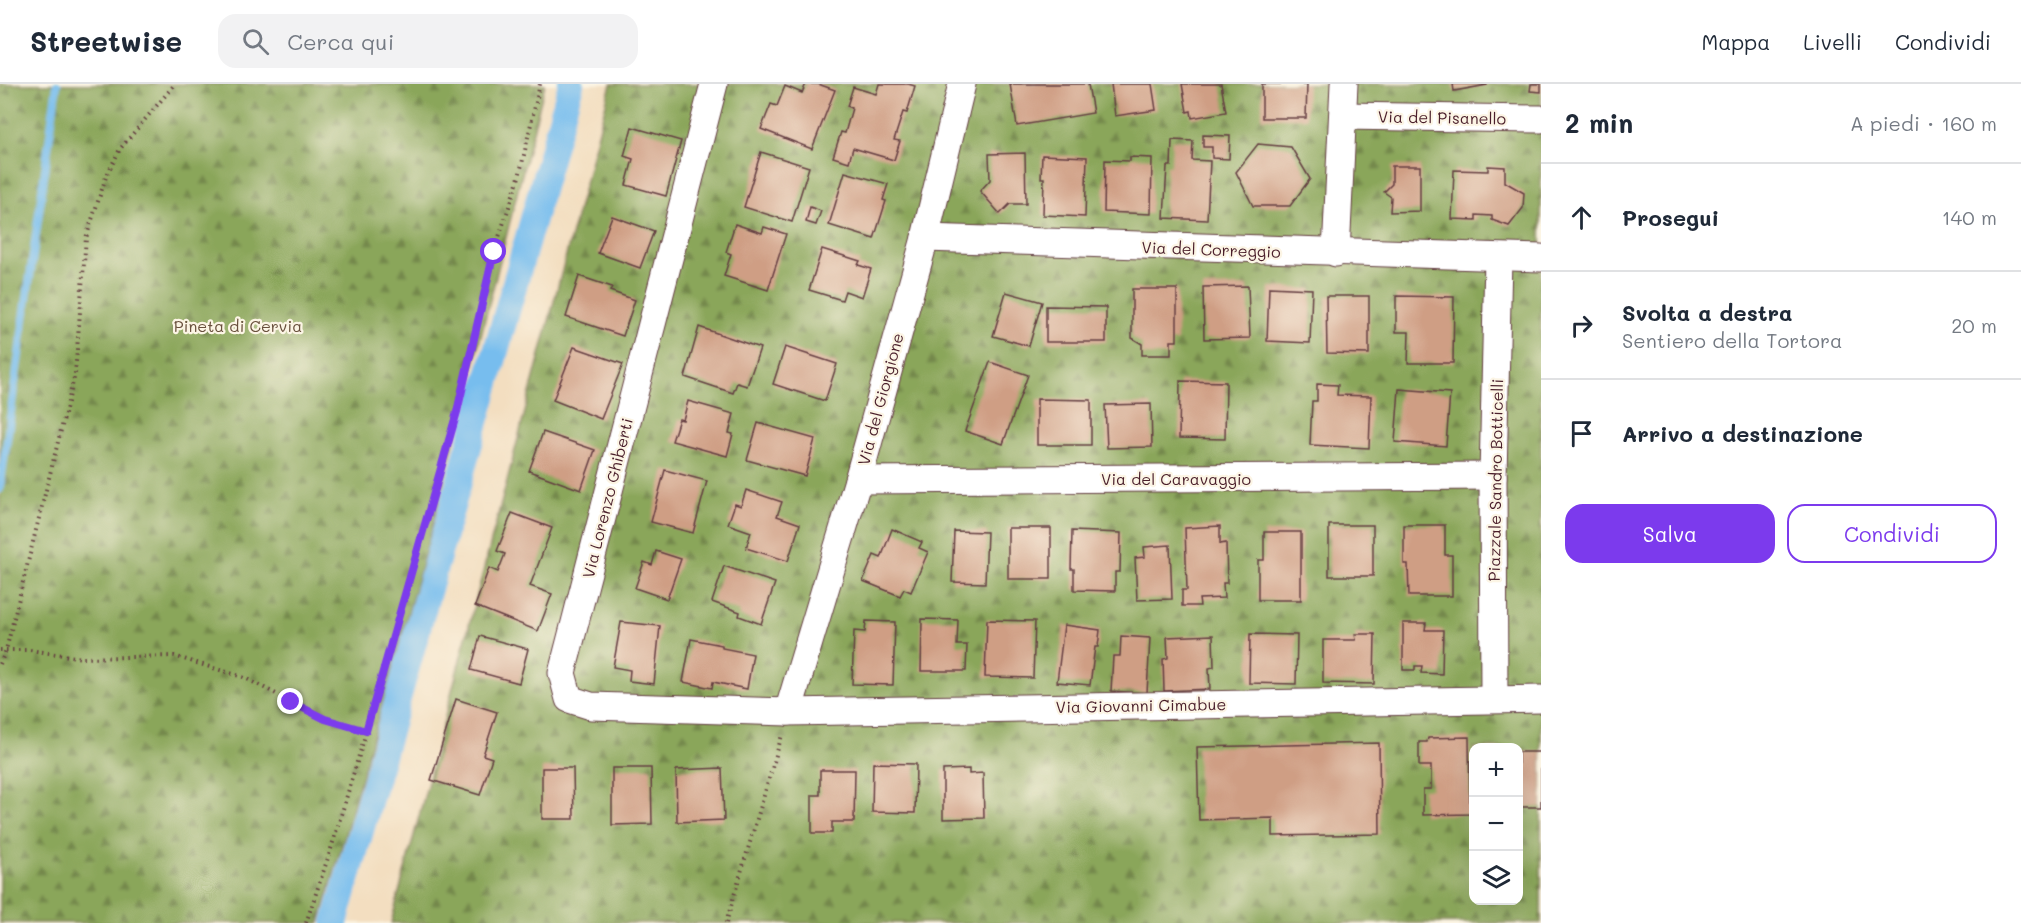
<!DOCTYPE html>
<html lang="it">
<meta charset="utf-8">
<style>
:root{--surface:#fff;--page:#f2f2f3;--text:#1f2937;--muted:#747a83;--line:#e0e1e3;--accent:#7c3aed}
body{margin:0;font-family:Mali,sans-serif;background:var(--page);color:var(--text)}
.controls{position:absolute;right:18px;bottom:18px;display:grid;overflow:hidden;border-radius:12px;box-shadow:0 6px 24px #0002}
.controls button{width:54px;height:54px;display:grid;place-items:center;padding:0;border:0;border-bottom:2px solid var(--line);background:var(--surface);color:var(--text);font:30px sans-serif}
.stop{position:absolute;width:18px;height:18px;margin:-14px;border:4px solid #7c3aed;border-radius:50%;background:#fff}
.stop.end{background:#7c3aed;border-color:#fff;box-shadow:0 2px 6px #0008}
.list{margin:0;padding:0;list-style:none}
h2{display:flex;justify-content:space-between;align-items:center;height:78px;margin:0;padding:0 24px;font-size:26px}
h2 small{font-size:20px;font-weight:400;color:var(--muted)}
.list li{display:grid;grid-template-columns:39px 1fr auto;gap:18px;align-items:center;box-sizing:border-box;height:108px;padding:0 24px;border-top:2px solid var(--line)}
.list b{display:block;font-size:22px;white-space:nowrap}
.list p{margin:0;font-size:20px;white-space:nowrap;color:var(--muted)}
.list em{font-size:20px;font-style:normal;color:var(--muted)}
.actions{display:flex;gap:12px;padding:18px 24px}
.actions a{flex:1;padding:14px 0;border:2px solid var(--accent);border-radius:18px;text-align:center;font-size:21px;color:var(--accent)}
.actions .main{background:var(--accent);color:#fff}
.icon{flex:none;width:33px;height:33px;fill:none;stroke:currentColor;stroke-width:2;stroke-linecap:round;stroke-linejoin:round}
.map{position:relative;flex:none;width:1541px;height:839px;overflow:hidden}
header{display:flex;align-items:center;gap:36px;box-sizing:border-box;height:84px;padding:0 30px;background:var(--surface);border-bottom:2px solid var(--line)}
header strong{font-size:28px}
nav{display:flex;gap:33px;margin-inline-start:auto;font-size:21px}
.search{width:420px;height:54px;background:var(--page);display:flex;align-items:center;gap:15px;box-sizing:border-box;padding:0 21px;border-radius:18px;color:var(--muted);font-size:22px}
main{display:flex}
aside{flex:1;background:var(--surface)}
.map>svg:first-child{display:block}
.forest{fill:url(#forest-firs);stroke:#6a6242;stroke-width:1.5;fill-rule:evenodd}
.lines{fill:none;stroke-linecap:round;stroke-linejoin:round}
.stream{stroke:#77bdee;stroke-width:8}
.canal{stroke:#77bdee;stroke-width:26}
.building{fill:#cf9e84}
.minor-casing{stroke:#633c41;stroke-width:29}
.path{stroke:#633c41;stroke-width:4;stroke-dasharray:1.5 4.5;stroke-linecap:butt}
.minor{stroke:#fff;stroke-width:27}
.route{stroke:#7c3aed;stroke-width:8}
.labels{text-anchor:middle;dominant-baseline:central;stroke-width:4.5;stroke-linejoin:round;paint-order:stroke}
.street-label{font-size:16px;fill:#4a1f2b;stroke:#fcf5e5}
.park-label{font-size:16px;fill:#684f3c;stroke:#fcf5e5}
</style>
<header>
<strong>Streetwise</strong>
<div class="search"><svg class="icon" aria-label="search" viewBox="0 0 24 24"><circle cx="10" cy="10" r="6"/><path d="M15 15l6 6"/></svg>Cerca qui</div>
<nav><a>Mappa</a><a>Livelli</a><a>Condividi</a></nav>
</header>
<main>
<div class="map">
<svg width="1541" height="839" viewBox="0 0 1541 839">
<defs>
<pattern id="forest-firs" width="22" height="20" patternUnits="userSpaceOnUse" patternTransform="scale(1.5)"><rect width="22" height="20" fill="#8aa65a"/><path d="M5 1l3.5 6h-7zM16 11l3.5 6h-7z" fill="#73874b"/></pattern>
</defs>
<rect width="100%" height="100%" fill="#fcf5e5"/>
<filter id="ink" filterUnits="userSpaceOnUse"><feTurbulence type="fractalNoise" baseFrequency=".0167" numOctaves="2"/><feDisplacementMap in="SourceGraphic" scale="12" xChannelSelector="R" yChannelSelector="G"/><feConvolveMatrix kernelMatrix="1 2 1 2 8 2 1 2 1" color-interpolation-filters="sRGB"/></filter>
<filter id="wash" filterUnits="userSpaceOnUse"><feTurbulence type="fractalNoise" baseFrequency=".008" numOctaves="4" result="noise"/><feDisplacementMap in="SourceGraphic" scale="24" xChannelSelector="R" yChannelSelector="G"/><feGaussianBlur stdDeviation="1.35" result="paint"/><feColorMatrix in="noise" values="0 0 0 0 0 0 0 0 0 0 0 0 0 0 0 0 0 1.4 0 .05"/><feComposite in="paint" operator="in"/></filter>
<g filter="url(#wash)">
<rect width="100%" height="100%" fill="#f3dec0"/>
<g class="forest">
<path d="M0,0H545L430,452L320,839H0Z"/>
<path d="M611,0H1541V839H391ZM1474,664H1518V816H1474Z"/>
</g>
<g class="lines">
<path class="stream" d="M0,405L57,1"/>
<path class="canal" d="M335,839L571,0"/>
</g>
<g id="blocks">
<g class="building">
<path d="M806,0H818L835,6L812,65L761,45L771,20L777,22L785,2L802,9Z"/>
<path d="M879,0H908L915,2L907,29L903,28L894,56L900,57L894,76L853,64L849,78L833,73L841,48L845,49L852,24L847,22L853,3L876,10Z"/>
<path d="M1010,0H1088L1093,29L1017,42Z"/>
<path d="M1111,0H1152L1156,26L1115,32Z"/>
<path d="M1182,0H1221L1226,28L1192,34L1191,27L1187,28Z"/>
<path d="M1262,0H1307L1306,34H1262Z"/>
<path d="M1453,0H1487V1L1454,7Z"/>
<path d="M1531,0H1541V8L1530,7Z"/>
<path d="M632,43L681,57L666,112L626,101L633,75L624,72Z"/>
<path d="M1203,51L1230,52L1229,75L1212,74V63H1203Z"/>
<path d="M1172,56L1193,57L1192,76L1210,77L1207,136L1164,134L1167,82H1171Z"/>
<path d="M1258,60L1291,63L1310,95L1290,122H1253L1236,88Z"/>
<path d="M761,68L809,83L792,138L744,123Z"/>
<path d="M1025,69L1026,120H1010L1000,130L980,107L990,96L989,70Z"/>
<path d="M1042,71L1087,73L1085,133L1043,131L1044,94H1041Z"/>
<path d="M1130,73L1152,74L1151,130L1104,128L1105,76L1130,77Z"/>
<path d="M1392,82H1420V127L1390,128L1391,113L1384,108L1392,100Z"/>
<path d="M1488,82L1505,83V98L1524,109L1523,124L1509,142L1492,136V132L1476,131V136L1452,135L1454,86L1488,87Z"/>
<path d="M845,88L888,100L883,116L886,117L874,155L829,141Z"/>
<path d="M810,123L821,127L816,141L806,138Z"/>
<path d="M612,132L654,147L640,184L598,169Z"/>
<path d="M735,140L762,149L764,143L786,150L768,206L724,192L731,170L726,168Z"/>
<path d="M822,165L860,177L858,181L871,185L862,213L845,207L842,216L809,206Z"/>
<path d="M579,192L612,203L610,207L635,216L623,252L566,233Z"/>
<path d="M1248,202L1250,254L1204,255L1203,203Z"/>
<path d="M1269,203L1312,205L1310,259L1267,257Z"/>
<path d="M1132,205H1177V257H1171V271H1142V260L1132,254Z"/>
<path d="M1006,208L1042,218L1029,262L993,252Z"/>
<path d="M1326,212H1369V270L1327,269Z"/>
<path d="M1396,212L1454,213L1453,279H1408L1409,248H1396Z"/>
<path d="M1046,222L1106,223V258H1046Z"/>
<path d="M699,243L760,264L747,302L737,299L733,309L685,293Z"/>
<path d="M574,263L623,280L601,335L553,316Z"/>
<path d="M785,263L837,280L825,317L773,300Z"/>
<path d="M990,278L1028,291L1003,360L965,347Z"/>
<path d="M1180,297L1226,298L1225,355L1179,354Z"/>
<path d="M1317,300L1338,301L1337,311L1371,312L1369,364L1310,361L1312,317H1317Z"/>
<path d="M1399,305L1450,309L1446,362L1395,358Z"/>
<path d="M1037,315L1091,316V361H1037Z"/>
<path d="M688,317L734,330L729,349L733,350L727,372L672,357L679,335L683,336Z"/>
<path d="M1151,320L1152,363L1107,364L1105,321Z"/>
<path d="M758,339L815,355L805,392L747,376Z"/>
<path d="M543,348L595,366L581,406L529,387Z"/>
<path d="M665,386L707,397L693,449L651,438Z"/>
<path d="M746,406L782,418L777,432L800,440L788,477L746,464L751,448L728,440L735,420L741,422Z"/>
<path d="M512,429L552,444L530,502L552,510L538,547L475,522L489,484L498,488L505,470L497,467Z"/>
<rect x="1329" y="441" width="44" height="51"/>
<path d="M1404,441H1445V471H1452V512H1409L1408,480H1404Z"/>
<path d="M1220,442V460L1226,459L1227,499H1223L1224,514L1199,515L1200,522H1182V506H1187L1185,444Z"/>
<rect x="1008" y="444" width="43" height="51"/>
<path d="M892,445L922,458L919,464L928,468L911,508L904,505L900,512L863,497L874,471L881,474Z"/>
<path d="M954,447L987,448L985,499L952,498Z"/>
<path d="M1072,447L1121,449L1120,488H1115V507L1074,506V485H1071Z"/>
<path d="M1264,448H1301V516H1258V476H1264Z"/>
<path d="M1170,461L1172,515L1137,516L1135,474L1145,473L1144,463Z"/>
<path d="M656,467L681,475L667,515L635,504L644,478L652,481Z"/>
<path d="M724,482L775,499L761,540L739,532L740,528L712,518Z"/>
<path d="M922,535L958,536L957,561H967L966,587H921Z"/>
<path d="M987,536L1035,537L1033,594L985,593Z"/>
<path d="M866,537L895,538L893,601L852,600L854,547L865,548Z"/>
<path d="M621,538L660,542L654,600L629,597L630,586L613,583Z"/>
<path d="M1403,539H1426L1425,546H1443L1442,590L1421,589L1422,582H1415V586H1403Z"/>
<path d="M1064,541L1100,546L1098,563H1095L1090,601L1057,598Z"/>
<path d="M1250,550L1297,551L1296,600L1249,599Z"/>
<path d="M1355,550H1375L1374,600L1323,599V556H1356Z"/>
<path d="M1213,551L1214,583L1209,584L1210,605L1164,607L1163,575L1168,574L1167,553Z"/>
<path d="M480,552L528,565L519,599L471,586Z"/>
<path d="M1121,552L1150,554L1147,609L1111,607L1113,572H1120Z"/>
<path d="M691,555L722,561V564L753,570L747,605L713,598L712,604L683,598Z"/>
<path d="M456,615L497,628L483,671L492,674L480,711L431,696Z"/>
<path d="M1469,653L1470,730L1423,731V705H1431V682H1419V658H1427L1428,654Z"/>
<path d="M1379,659L1380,750L1273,752V734L1199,736L1197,663Z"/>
<rect x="1518" y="668" width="23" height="55"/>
<path d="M873,679L916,680L915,729L872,728Z"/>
<path d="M542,684H573L574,735H542Z"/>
<path d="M612,684H651L652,740L612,741Z"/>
<path d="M722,684L724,736L677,738L676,686Z"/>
<path d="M969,685V690L983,689L984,734L943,735V686Z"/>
<path d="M820,686H855L854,738H832V749H812V711H820Z"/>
</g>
</g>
</g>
<g filter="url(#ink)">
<use href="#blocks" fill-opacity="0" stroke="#633c41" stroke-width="1.5"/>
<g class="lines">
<defs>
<g id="minor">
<path d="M714,0L562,589L569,615L591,622L788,628L1541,615"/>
<path d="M1343,32L1541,35"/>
<path d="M925,154L1541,174"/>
<path d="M1336,169L1344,0"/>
<path d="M858,396L1493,392"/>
<path d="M1494,614L1493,392L1498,174"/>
<path d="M788,628L858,396L925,154L962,0"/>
</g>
</defs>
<use href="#minor" class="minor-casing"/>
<g class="path">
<path d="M0,566H30L82,574L174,572L243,593L325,635L366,647"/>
<path d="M0,580L6,566L75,290L86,154L106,93L120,65L175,0"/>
<path d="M306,839L331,765L375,618L457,328L494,168L519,93L540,0"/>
<path d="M726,839L782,651"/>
</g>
<use href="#minor" class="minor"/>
</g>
</g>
<g class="lines" filter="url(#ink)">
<path class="route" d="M291,618L325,635L366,647L457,328L494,168"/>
</g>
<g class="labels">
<g class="street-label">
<text transform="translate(1442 33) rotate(1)">Via del Pisanello</text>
<text transform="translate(1211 165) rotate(2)">Via del Correggio</text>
<text transform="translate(880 315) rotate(-75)">Via del Giorgione</text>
<text x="1176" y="394">Via del Caravaggio</text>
<text transform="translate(1495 396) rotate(-89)">Piazzale Sandro Botticelli</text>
<text transform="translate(607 414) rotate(-76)">Via Lorenzo Ghiberti</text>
<text transform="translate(1141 621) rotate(-1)">Via Giovanni Cimabue</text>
</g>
<g class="park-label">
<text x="238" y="241">Pineta di Cervia</text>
</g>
</g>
</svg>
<div class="controls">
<button>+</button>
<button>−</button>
<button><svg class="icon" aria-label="layers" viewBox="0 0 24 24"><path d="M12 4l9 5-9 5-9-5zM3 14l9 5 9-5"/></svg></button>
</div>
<div class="stop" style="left:494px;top:168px"></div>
<div class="stop end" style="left:291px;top:618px"></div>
</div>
<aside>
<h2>2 min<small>A piedi · 160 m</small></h2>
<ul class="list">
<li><svg class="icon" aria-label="ahead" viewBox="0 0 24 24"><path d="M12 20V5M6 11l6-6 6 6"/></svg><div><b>Prosegui</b></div><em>140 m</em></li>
<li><svg class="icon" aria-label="right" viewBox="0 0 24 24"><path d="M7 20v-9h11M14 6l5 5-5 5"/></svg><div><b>Svolta a destra</b><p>Sentiero della Tortora</p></div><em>20 m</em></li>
<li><svg class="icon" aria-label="arrive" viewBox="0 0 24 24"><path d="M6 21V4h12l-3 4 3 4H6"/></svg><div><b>Arrivo a destinazione</b></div></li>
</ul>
<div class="actions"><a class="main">Salva</a><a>Condividi</a></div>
</aside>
</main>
